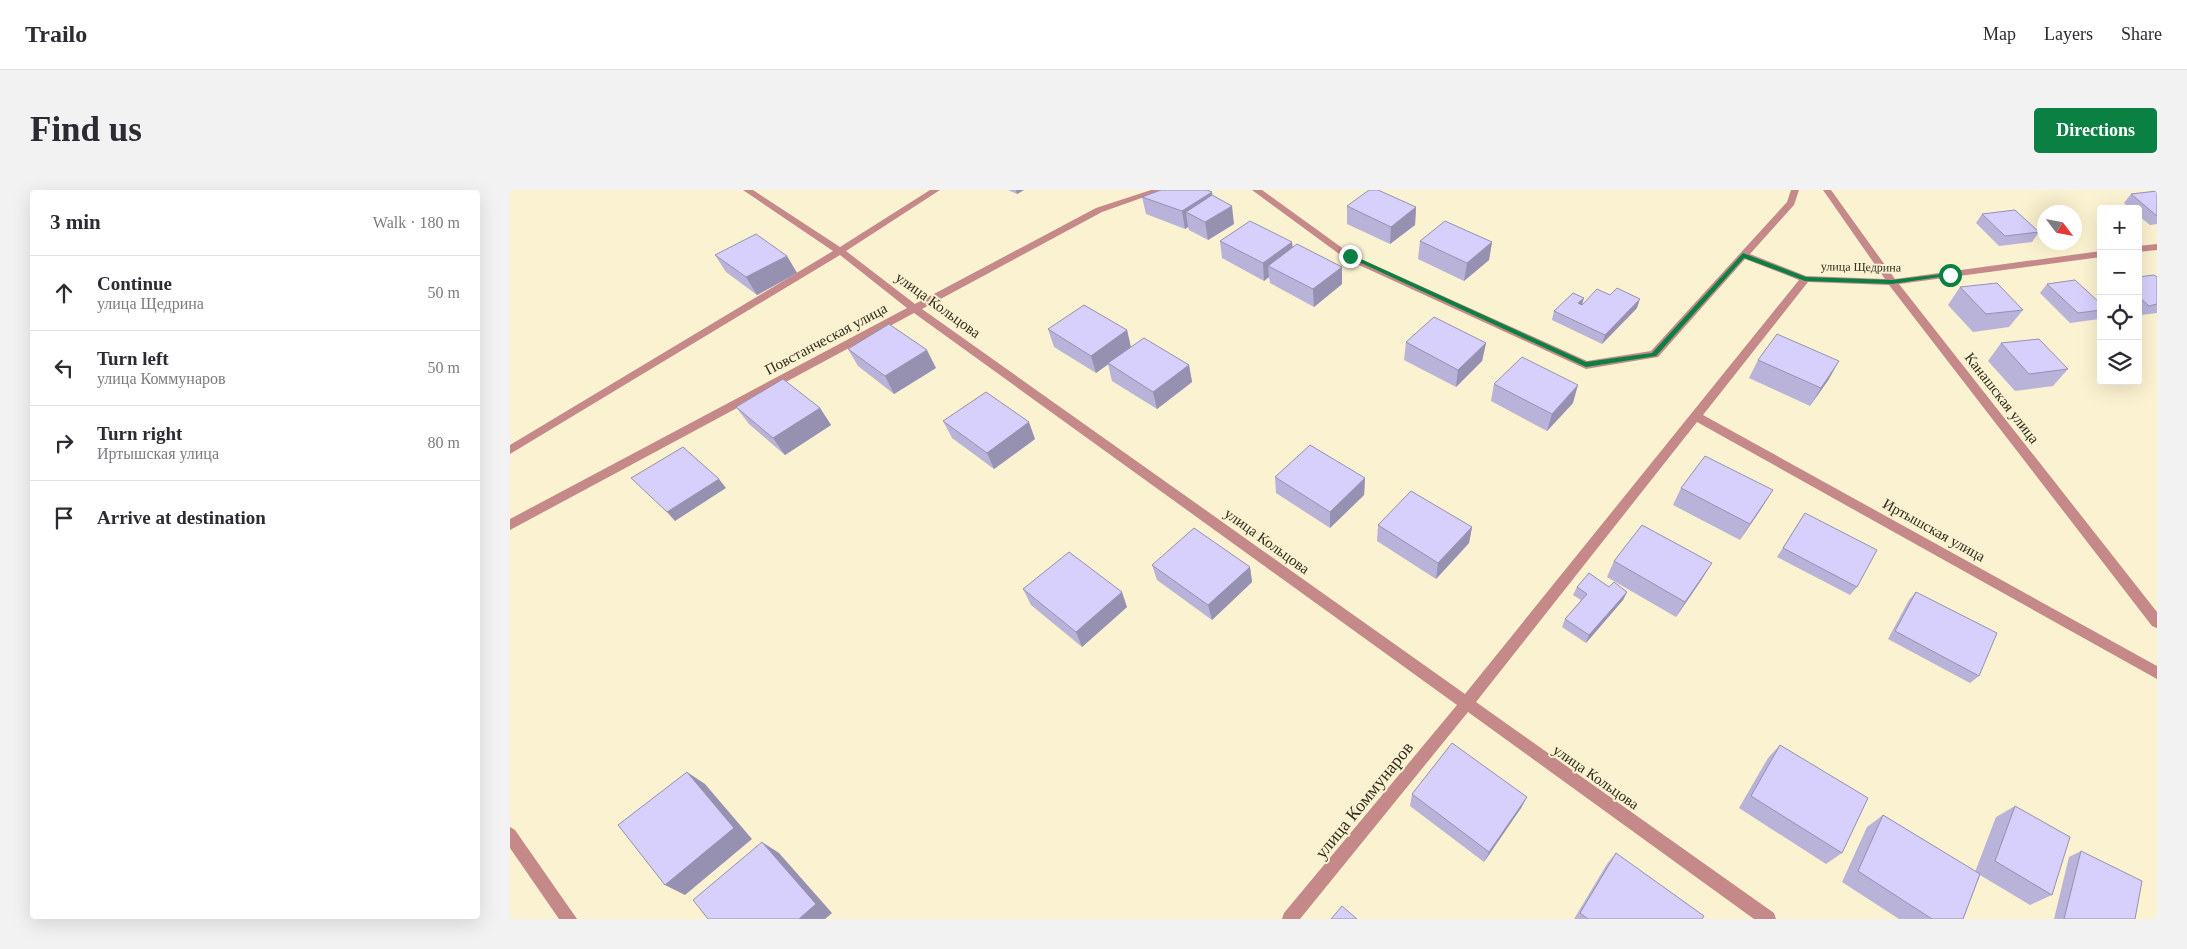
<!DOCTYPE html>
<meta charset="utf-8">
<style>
:root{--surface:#fff;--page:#f2f2f3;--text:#2b2b33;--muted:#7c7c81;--line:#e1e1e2;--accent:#0b8043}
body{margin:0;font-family:Georgia,serif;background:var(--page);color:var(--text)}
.controls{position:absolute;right:15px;top:15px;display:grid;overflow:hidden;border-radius:5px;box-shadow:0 5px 20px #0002}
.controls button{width:45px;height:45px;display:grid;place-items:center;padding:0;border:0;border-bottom:1px solid var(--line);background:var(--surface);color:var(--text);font:25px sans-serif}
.compass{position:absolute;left:1527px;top:15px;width:45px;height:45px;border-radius:50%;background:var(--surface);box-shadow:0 5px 20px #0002;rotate:122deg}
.stop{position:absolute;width:15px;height:15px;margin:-11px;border:4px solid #0b8043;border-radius:50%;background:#fff}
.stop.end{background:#0b8043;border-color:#fff;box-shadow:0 1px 5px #0008}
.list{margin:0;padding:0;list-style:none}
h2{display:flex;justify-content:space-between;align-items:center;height:65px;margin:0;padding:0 20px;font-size:21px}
h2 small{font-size:16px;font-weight:400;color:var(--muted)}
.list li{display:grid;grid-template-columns:32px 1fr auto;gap:15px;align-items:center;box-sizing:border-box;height:75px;padding:0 20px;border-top:1px solid var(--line)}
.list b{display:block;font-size:19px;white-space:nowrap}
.list p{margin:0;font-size:16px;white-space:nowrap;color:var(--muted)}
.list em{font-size:16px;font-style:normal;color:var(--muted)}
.icon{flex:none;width:28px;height:28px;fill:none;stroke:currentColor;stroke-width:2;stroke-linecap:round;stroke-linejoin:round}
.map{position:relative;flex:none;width:1647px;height:729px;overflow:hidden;border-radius:5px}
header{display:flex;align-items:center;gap:30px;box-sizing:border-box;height:70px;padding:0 25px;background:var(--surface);border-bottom:1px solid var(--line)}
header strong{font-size:24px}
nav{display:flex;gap:28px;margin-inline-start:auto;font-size:18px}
.intro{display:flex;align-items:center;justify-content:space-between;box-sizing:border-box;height:120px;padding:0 30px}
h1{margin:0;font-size:35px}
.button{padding:12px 22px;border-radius:5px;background:var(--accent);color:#fff;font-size:18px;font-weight:700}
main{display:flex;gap:30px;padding:0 30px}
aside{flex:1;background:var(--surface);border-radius:5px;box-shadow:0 5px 20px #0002}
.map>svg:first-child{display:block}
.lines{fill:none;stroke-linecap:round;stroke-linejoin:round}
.minor{fill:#c68989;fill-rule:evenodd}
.wall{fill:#b9b2d9}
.shaded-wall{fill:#9691b0}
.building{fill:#d7cffc;stroke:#9691b0}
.route{fill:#0b8043}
.labels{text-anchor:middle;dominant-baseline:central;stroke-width:4;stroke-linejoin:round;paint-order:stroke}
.far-street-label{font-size:12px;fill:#302d20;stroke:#faf2d0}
.street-label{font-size:15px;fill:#302d20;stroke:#faf2d0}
.near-street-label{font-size:18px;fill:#302d20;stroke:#faf2d0}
</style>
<header>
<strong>Trailo</strong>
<nav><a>Map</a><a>Layers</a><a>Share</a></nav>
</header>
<div class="intro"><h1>Find us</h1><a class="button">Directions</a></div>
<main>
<aside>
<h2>3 min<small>Walk · 180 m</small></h2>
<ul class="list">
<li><svg class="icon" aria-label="ahead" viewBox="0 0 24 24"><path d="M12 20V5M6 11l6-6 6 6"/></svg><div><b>Continue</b><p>улица Щедрина</p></div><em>50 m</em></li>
<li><svg class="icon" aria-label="left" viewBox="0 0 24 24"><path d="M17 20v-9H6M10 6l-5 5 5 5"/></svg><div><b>Turn left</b><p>улица Коммунаров</p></div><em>50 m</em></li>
<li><svg class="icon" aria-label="right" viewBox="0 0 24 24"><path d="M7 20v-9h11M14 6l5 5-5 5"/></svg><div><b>Turn right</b><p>Иртышская улица</p></div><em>80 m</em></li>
<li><svg class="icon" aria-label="arrive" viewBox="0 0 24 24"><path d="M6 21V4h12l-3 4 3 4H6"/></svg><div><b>Arrive at destination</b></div></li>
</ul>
</aside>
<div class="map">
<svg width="1647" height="729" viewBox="0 0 1647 729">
<rect width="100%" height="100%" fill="#faf2d0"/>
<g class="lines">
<g class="minor">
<path d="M233,0H243L330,57L420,0H430L336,61L405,114L586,18L641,0H654L592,22L412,119L955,504L1289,90L1235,69L1148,167L1076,179L836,69L742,0H752L842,65L1077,171L1141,161L1277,12L1281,0H1289L1284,15L1240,64L1296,86L1375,89L1313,0H1321L1385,89L1591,61V67L1389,94L1647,422V438L1642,436L1379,95L1298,92L1193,225L1647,476V489L1187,232L966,512L1264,723L1266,729H1244L958,522L790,729H772L774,723L947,515L404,123L0,340V329L397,118L330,65L0,264V255L323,61Z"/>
<path d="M1647,54V60L1628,62V56Z"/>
<path d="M0,637L5,640L67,729H49L0,658Z"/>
</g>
</g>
<g class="wall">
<path d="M498,0H514L507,4Z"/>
<path d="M1647,1V34L1640,35L1628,25V19H1620L1614,13L1621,4Z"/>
<path d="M702,2V5L724,34L698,50L679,40L678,37L675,39L636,24L632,7Z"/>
<path d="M837,16L906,17L905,35L880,54L837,34Z"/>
<path d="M1472,24L1529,42L1522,52L1489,56L1466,33Z"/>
<path d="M710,51L782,52L783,58L832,77V94L804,117L760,93L759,87L754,91L712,68Z"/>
<path d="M910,51L982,52L979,70L954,91L908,69Z"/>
<path d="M205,65L277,66L287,83L247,105L216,82Z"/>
<path d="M1628,87H1647V123L1631,125L1628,122Z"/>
<path d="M1537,94L1591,114V126L1589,129L1560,133L1530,103Z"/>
<path d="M1450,97L1513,120L1499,137L1463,142L1438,115Z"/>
<path d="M1074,108L1072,115L1127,118L1092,154L1042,130L1044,121Z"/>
<path d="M538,139L617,140L621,157L679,175L682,192L647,219L602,191L598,174L586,183L544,157Z"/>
<path d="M896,152L976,153L972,171L946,197L894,170Z"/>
<path d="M1491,153L1558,179L1543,196L1505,201L1478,171Z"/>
<path d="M338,159L426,178L384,204L348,176Z"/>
<path d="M1248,170L1319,189L1300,216L1239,188Z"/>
<path d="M984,194L1063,213L1037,241L981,211Z"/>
<path d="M226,217L310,218L321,235L275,265L239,234Z"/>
<path d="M433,231L525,249L484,279L442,248Z"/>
<path d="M765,287L855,288L854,305L820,338L766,303Z"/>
<path d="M1171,298L1253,316L1230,350L1163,315Z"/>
<path d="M1295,323L1347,397L1340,405L1267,367Z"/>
<path d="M868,335L962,337L959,353L926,389L867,351Z"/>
<path d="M1104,371L1192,389L1166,427L1097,387Z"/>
<path d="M642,375L740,377L742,392L702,430L647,390Z"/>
<path d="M1067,397H1099L1117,402L1113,410L1076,453L1052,437L1055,429L1071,410L1063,405Z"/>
<path d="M513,399L617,417L572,457L521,415Z"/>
<path d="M1406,402L1469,486L1460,493L1378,449L1399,410Z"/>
<path d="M1270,555L1332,663L1316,674L1229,618L1258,568Z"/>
<path d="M902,604L1017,607L1011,618L974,672L900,616Z"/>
<path d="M1505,616L1542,705L1520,715L1470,685L1453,729H1389L1332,692L1357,637L1373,625L1465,682L1486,627Z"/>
<path d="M1571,661L1625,729H1544L1559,667Z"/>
<path d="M1106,663L1192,729H1064L1097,674Z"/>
</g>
<g class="shaded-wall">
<path d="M506,0H514L507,4Z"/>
<path d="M702,2L704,20L676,22L678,37L675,39L672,21Z"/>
<path d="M722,16L724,34L698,50L695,32Z"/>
<path d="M906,17L905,35L880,54L881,37Z"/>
<path d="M782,52L783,69L758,76L759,87L754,91L753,73Z"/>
<path d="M982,52L979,70L954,91L957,73Z"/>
<path d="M277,66L287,83L247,105L236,87Z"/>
<path d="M832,77V94L804,117L803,99Z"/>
<path d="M1074,108L1071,117L1068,113Z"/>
<path d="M1130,109L1127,118L1092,154L1095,145Z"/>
<path d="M617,140L621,158L586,183L581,166Z"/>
<path d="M976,153L972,171L946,197L948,180Z"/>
<path d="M417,160L426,178L384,204L375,186Z"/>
<path d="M1329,171L1319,189L1300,216L1311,198Z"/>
<path d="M679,175L682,192L647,219L643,202Z"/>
<path d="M1068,195L1063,213L1037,241L1042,224Z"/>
<path d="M310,218L321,235L275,265L263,248Z"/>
<path d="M519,232L525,249L484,279L477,263Z"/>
<path d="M855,288L854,305L820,338V322Z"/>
<path d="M209,289L216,298L165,331L157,322Z"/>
<path d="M1263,300L1253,316L1230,350L1240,334Z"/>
<path d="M962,337L959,353L926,389L928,373Z"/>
<path d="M1202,373L1192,389L1166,427L1175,412Z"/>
<path d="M740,377L742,392L702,430L698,415Z"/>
<path d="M612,402L617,417L572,457L566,442Z"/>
<path d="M1117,402L1113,410L1076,453L1079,445Z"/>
<path d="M177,582L195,594L242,649L175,705L155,695Z"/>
<path d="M1017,607L1011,618L974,672L979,662Z"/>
<path d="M252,652L269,663L322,723L315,729H289Z"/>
</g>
<g class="building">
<path d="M651,0H697L702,2L672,21L632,7Z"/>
<path d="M859,0H868L906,17L881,37L837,16Z"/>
<path d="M1647,1V26L1621,4Z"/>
<path d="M702,5L722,16L695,32L676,22Z"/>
<path d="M1505,20L1529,42L1495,46L1472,24Z"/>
<path d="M740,31L782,52L753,73L710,51Z"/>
<path d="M935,31L982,52L957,73L910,51Z"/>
<path d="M246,44L277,66L236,87L205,65Z"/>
<path d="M787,54L832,77L803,99L758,76Z"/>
<path d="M1644,85L1647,87V114L1639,116L1628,106V87Z"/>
<path d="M1565,90L1591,114V120L1568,123L1537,94Z"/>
<path d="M1487,93L1513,120L1476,124L1450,97Z"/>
<path d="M1107,98L1130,109L1095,145L1044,121L1063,103L1074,108L1068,113L1072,115L1087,99L1100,105Z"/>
<path d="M574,115L617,140L581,166L538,139Z"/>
<path d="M924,127L976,153L948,180L896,152Z"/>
<path d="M379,134L417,160L375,186L338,159Z"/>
<path d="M1267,144L1329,171L1311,198L1248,170Z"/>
<path d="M634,148L679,175L643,202L598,173Z"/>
<path d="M1529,149L1558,179L1519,184L1491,153Z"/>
<path d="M1012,167L1068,195L1042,224L984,194Z"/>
<path d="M273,189L310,218L263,248L226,217Z"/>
<path d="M476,202L519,232L477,263L433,231Z"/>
<path d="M800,255L855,288L820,322L765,287Z"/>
<path d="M173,257L209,289L157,322L121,288Z"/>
<path d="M1195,266L1263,300L1240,334L1171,298Z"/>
<path d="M901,301L962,337L928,373L868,335Z"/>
<path d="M1295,323L1367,360L1347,397L1273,358Z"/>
<path d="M1132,335L1202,373L1175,412L1104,371Z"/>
<path d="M684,338L740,377L698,415L642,375Z"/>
<path d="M559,362L612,402L566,442L513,399Z"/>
<path d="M1079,383L1099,397L1104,392L1117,402L1079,445L1055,429L1077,404L1067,397Z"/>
<path d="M1406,402L1487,443L1469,486L1385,441Z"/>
<path d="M942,553L1017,607L979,662L902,604Z"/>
<path d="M1270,555L1358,608L1332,663L1241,606Z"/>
<path d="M177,582L224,638L155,695L108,635Z"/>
<path d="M1505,616L1560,647L1542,705L1485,671Z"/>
<path d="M1373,625L1470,684L1453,729H1422L1348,681Z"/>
<path d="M252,652L306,714L289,729H198L183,710Z"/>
<path d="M1571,661L1632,691L1625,729H1554Z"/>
<path d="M1106,663L1194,726L1192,729H1078L1070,723Z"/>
<path d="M832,716L847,729H821Z"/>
</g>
<path class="route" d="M1233,63L1296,87L1382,90L1440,83L1443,85L1382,94L1295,91L1234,68L1146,166L1076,177L836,66L842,65L1076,172L1142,163Z"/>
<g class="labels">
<g class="far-street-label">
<text transform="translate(1351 77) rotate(1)">улица Щедрина</text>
</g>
<g class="street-label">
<text transform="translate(428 115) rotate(36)">улица Кольцова</text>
<text transform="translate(316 149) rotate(-28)">Повстанческая улица</text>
<text transform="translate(1492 208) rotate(52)">Канашская улица</text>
<text transform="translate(1424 340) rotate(29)">Иртышская улица</text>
<text transform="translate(757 351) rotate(36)">улица Кольцова</text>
<text transform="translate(1086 587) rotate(35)">улица Кольцова</text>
</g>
<g class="near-street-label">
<text transform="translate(854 610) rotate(-51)">улица Коммунаров</text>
</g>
</g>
</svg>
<div class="controls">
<button>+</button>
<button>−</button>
<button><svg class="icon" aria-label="locate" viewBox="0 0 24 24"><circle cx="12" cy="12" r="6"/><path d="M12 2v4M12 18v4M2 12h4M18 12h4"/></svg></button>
<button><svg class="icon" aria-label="layers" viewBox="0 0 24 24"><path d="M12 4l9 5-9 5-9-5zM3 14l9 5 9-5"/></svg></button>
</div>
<svg class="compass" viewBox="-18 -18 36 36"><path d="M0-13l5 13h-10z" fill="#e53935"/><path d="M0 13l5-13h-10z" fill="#7c7c81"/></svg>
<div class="stop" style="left:1440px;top:85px"></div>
<div class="stop end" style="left:840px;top:66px"></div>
</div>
</main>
